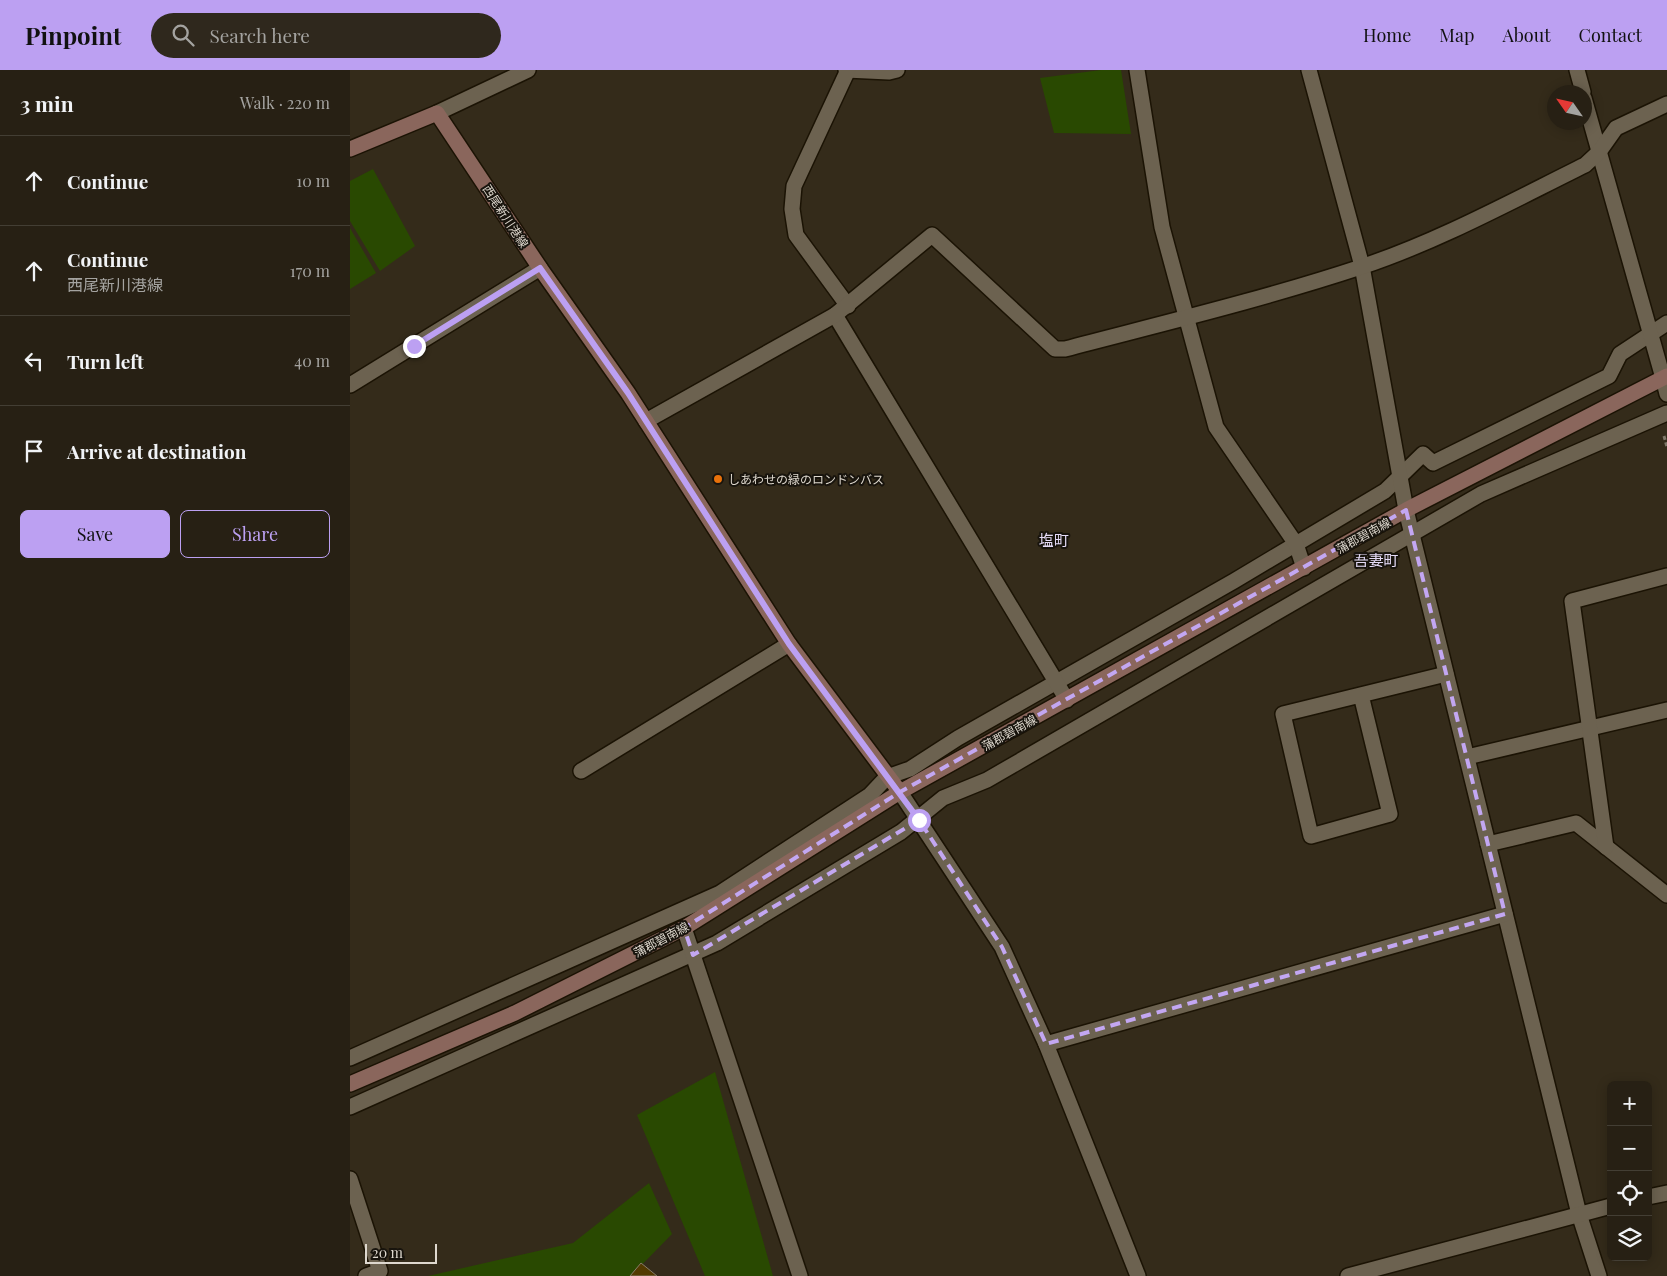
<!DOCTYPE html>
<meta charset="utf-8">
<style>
:root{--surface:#272014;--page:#2f281d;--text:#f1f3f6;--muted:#a4a3a0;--line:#433e34;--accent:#bca0f2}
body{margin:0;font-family:"Playfair Display","Noto Sans JP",serif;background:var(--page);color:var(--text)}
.controls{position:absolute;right:15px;bottom:15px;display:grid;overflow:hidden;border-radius:8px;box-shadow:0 2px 12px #0003}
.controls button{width:45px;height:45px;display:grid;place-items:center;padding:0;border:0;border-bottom:1px solid var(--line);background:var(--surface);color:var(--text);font:25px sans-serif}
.compass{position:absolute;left:1197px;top:15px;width:45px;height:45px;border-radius:50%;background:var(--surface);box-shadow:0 2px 12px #0003;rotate:304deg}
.scale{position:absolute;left:15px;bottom:12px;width:72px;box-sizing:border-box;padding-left:5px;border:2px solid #ded8ce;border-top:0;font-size:14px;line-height:18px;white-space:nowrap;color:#ded8ce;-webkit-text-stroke:4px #18140d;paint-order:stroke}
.stop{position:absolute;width:15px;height:15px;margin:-11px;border:4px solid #bca0f2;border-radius:50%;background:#fff}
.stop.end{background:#bca0f2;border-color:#fff;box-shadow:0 1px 5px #0008}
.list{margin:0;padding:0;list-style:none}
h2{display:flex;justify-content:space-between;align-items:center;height:65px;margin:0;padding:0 20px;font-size:21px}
h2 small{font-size:16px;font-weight:400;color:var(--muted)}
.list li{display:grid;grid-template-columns:32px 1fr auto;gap:15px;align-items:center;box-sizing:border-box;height:90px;padding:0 20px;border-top:1px solid var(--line)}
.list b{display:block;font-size:19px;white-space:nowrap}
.list p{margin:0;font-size:16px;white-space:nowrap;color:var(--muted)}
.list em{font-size:16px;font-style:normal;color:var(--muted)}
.actions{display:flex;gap:10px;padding:15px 20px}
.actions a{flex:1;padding:11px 0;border:1px solid var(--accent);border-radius:8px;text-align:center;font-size:18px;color:var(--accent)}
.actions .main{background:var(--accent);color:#111}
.icon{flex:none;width:28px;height:28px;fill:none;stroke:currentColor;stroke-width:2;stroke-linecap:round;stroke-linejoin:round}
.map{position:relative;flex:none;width:1317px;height:1206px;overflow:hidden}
header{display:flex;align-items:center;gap:30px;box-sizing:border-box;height:70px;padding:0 25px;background:var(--accent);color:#111}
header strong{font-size:24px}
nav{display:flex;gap:28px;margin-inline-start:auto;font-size:18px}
.search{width:350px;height:45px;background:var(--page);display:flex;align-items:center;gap:12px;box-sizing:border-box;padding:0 18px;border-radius:28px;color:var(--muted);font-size:19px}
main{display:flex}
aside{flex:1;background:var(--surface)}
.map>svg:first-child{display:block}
.green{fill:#294901}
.building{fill:#523a00;stroke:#877d6a}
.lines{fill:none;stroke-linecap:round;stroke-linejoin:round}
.pedestrian-casing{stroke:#1b1304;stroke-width:18}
.minor-casing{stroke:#1b1304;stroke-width:18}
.tertiary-casing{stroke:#1b1304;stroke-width:18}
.secondary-casing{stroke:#1b1304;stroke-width:18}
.path{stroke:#7f786a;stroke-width:3;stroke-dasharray:4 2.5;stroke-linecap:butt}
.pedestrian{stroke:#6c6250;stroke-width:15}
.minor{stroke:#6c6250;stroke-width:15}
.tertiary{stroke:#6c6250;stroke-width:15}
.secondary{stroke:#8a665c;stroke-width:15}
.route{stroke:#bca0f2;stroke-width:6}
.marked{fill:none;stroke:#c3a7f2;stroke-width:4;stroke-dasharray:10 6;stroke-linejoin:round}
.food-dot{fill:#e8710a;stroke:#18140d;stroke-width:2}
.labels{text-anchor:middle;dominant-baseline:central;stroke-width:4;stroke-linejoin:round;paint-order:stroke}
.street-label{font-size:12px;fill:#ded8ce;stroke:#18140d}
.poi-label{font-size:12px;fill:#ded8ce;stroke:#18140d;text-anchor:start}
.quarter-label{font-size:15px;fill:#e5dbf7;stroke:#18140d}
</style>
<header>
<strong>Pinpoint</strong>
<div class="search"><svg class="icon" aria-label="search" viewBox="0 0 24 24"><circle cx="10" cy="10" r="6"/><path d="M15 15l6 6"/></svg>Search here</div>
<nav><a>Home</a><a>Map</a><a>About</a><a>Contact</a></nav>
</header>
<main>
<aside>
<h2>3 min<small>Walk · 220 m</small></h2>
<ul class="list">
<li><svg class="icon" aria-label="ahead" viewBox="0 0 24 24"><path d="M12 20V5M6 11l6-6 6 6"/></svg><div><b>Continue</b></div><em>10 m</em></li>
<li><svg class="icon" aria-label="ahead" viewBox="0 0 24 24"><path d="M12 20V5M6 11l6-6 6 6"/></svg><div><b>Continue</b><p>西尾新川港線</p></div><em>170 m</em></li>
<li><svg class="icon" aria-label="left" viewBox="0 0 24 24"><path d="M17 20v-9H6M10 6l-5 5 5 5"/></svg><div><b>Turn left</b></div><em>40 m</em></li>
<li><svg class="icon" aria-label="arrive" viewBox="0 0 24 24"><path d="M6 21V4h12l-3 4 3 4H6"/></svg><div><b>Arrive at destination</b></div></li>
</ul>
<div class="actions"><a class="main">Save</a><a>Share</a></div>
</aside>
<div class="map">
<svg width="1317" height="1206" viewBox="0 0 1317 1206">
<rect width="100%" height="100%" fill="#342b1a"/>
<g class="green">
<path d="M751,0H771L781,64L704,63L690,8Z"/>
<path d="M23,99L65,176L30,201L0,151V111Z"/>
<path d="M0,158L26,203L0,219Z"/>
<path d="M365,1002L423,1206H355L287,1045Z"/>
<path d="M299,1113L322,1164L281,1206H78L223,1173Z"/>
</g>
<path class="building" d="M291,1193L307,1206H280Z"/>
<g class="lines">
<defs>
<g id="pedestrian">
<path d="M0,988L370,823L520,725L537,707L560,699L608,668L884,511L1035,421L1073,384L1083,393L1259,306L1270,284L1317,253"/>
<path d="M0,1037L367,873L551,762L593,728L637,710L1131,424L1317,343"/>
</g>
<g id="minor">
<path d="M496,0L539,2L547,0"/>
<path d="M498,0L444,116L442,139L446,165L498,236"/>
<path d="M787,0L812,157L866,357L946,474L954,498"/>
<path d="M959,0L1012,196L1056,440L1229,1144L1249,1206"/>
<path d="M1227,0L1233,22"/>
<path d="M1234,28L1313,308"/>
<path d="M485,245L717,630"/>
<path d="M0,315L190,198"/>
<path d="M296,351L485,245L582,165L705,279H715C814,253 914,229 1011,197C1089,171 1162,131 1235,95L1249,82L1266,58L1317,34"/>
<path d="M1011,625L1040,744L961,766L933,644L1096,604"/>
<path d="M1117,687L1317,640"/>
<path d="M231,701L439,574"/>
<path d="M1138,774L1226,753L1317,825"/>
<path d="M1256,777L1222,531L1317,506"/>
<path d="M334,858L450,1206"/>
<path d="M696,974L1155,844"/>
<path d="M0,1109L30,1201L16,1206"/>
</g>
<g id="tertiary">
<path d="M87,43L178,0"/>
<path d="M1313,308L1317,324"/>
<path d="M550,722L652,877L696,974L788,1206"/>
<path d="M1298,1127L1317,1123"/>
<path d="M998,1206L1261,1136"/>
</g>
<g id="secondary">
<path d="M0,79L87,43L190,198L278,323L439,574L550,722"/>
<path d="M0,1014L165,943L334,858L550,722L1056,440L1317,306"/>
</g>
</defs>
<use href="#pedestrian" class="pedestrian-casing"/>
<use href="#minor" class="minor-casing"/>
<use href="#tertiary" class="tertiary-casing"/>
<use href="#secondary" class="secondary-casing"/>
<path class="path" d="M1314,366L1317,377"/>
<use href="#pedestrian" class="pedestrian"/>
<use href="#minor" class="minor"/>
<use href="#tertiary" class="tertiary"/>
<use href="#secondary" class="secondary"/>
</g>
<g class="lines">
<path class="route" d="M64,276L190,198L278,323L439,574L569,750"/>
</g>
<path class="marked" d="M1056,440L1155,844L696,974L652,877L569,750L343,885L334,858L550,722Z"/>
<circle class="food-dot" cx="368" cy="409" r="5"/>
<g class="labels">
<g class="street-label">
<text transform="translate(156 146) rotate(57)">西尾新川港線</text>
<text transform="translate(1013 465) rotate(-29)">蒲郡碧南線</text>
<text transform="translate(659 662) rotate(-29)">蒲郡碧南線</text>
<text transform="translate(311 869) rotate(-28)">蒲郡碧南線</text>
</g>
<g class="poi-label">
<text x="378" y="409">しあわせの緑のロンドンバス</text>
</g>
<g class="quarter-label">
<text x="704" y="470">塩町</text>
<text x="1026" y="490">吾妻町</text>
</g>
</g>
</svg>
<div class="controls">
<button>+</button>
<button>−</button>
<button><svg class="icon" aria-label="locate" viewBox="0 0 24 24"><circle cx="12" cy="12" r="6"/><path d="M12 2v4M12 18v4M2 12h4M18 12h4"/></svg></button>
<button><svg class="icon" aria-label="layers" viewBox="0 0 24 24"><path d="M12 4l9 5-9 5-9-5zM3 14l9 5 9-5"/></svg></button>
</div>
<svg class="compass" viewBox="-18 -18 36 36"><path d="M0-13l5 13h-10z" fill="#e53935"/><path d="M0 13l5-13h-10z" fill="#a4a3a0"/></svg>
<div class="scale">20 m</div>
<div class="stop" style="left:569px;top:750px"></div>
<div class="stop end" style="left:64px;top:276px"></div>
</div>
</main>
